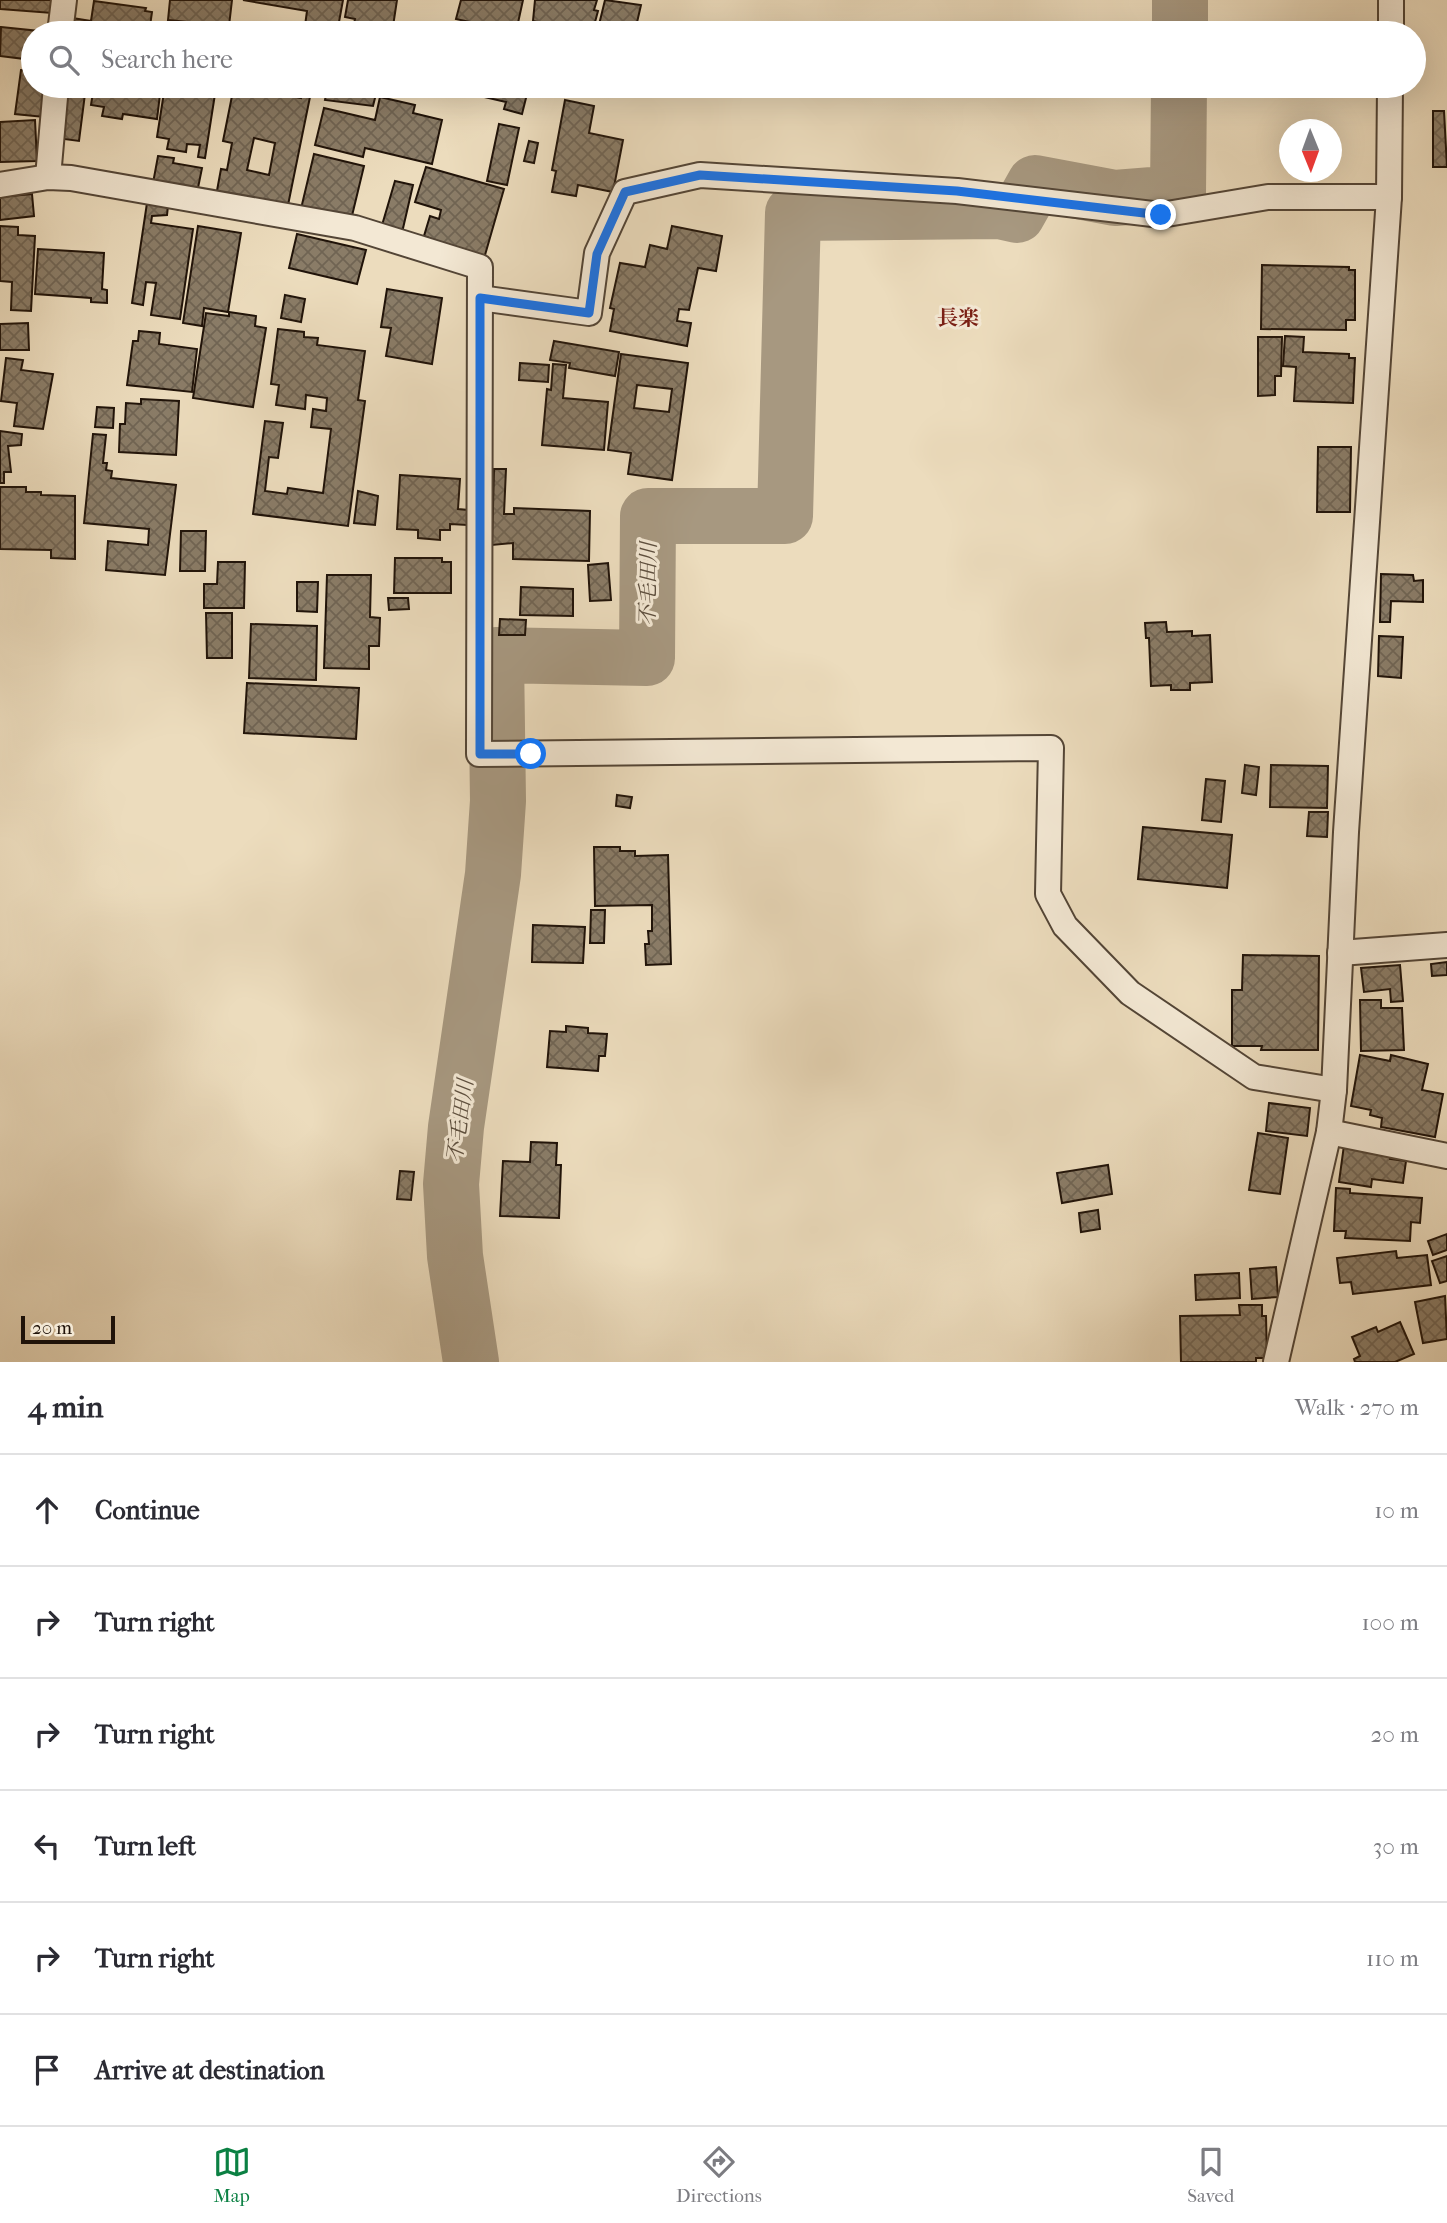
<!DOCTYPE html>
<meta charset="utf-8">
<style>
:root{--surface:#fff;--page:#f2f2f3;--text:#2b2b33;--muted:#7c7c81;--line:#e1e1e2;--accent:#0b8043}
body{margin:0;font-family:"IM FELL French Canon","Noto Serif JP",serif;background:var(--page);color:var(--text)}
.compass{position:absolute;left:1279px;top:119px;width:63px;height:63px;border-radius:50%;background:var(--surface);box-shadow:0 7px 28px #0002;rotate:179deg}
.scale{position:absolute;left:21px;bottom:18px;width:94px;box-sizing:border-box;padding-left:7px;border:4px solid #201309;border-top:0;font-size:19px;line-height:24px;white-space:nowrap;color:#201309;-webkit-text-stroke:5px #f3e8d4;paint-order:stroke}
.stop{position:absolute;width:21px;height:21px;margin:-16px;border:5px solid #1a73e8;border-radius:50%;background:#fff}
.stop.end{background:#1a73e8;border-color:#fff;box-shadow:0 2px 7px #0008}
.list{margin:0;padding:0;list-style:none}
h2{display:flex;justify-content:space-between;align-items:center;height:91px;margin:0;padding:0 28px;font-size:30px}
h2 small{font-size:23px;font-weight:400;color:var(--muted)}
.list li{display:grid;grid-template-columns:46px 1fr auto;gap:21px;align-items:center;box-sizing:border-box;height:112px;padding:0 28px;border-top:2px solid var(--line)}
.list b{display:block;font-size:26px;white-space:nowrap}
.list em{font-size:23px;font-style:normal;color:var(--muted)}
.icon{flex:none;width:38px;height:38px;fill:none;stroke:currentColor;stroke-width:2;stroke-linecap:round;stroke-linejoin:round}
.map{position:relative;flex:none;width:1447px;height:1362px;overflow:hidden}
.search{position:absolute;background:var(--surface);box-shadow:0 7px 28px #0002;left:21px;right:21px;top:21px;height:77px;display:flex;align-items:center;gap:18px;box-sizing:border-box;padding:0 24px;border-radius:38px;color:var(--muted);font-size:26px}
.sheet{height:763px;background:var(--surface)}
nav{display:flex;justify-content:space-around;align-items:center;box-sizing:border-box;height:98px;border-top:2px solid var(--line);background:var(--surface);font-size:19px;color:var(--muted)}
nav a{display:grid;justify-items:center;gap:4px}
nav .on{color:var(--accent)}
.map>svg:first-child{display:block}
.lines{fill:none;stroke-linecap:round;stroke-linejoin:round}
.river{stroke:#a79880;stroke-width:56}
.building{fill:url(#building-cross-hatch);stroke:#201309;stroke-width:2;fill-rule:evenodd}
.minor-casing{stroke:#534536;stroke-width:28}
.minor{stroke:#f3e8d4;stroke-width:24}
.route{stroke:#1a73e8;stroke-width:9}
.labels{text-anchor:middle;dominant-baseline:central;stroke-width:6;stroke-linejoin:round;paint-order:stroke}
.neighbourhood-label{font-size:21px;font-weight:bold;fill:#7a1f14;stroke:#f3e8d4}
.water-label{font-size:21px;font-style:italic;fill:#5d4f3f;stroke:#f3e8d4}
</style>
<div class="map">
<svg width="1447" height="1362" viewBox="0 0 1447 1362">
<defs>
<pattern id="building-cross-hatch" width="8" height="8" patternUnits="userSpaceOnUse" patternTransform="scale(1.75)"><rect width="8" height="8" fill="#8a7c67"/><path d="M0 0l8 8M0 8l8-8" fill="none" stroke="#706453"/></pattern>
</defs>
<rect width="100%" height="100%" fill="#ecdcbd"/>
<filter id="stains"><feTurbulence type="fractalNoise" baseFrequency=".00286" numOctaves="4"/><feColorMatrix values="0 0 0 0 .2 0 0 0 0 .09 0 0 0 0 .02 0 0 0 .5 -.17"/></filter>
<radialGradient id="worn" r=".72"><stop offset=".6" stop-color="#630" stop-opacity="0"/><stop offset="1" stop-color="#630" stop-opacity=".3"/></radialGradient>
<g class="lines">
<g class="river">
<path d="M1180,33V0"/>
<path d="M471,1362L455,1256L451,1184L456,1127L493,874L498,801L496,655L647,658L648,516H785L793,213L999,211L1017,215L1035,183L1115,198L1178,193L1179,86"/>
</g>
</g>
<g class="building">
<path d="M0,0H53L52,13L0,9Z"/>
<path d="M170,0H232L229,26L168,20Z"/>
<path d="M243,0H343L337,33H304L307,11Z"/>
<path d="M348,0H397L392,33H366L367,30L353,28L355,19L345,17Z"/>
<path d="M461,0H523L516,32L456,19Z"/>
<path d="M535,0H597L594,10L598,11L592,33L533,21Z"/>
<path d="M605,0L641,5L635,31L622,28L621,33H597Z"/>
<path d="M94,1L146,8L145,11L152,12L149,33H70L72,18L91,21Z"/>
<path d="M458,24L496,33H456Z"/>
<path d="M1,27L49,32V33H33V60L0,56Z"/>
<path d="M21,70L33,71V86H48L44,117L15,114Z"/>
<path d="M63,86H86L79,141L56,138Z"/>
<path d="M94,86H161L157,119L123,114L122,119L102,116L104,107L91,105Z"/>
<path d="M165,86H188V90L215,94L205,158L198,157L200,145L187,144L186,152L167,149L169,139L157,137Z"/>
<path d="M234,86L301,98L303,86L312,87L287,210L216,196L221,169L227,170L232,143L223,141ZM254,138L275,143L269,175L247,170Z"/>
<path d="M328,86L376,94L373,106L325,100Z"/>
<path d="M529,86L522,114L504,109L506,102L441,87Z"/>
<path d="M380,97L415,105L413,113L442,120L432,164L365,148L363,157L315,145L324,108L375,120Z"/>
<path d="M565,100L594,106L589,133L623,140L613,192L578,185L576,196L552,192L556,171L552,170Z"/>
<path d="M1433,111H1444L1447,167H1433Z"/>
<path d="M35,120L37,161L0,162V122Z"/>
<path d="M499,124L519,128L507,185L487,181Z"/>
<path d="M529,141L538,143L534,163L524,161Z"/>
<path d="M314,154L364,166L350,224L300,213Z"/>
<path d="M158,156L174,158L173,163L202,168L198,188L153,183Z"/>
<path d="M426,167L504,189L483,262L430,247L432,239L424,236L430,216L439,219L441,210L415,202Z"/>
<path d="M395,181L413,185L401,237L380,232Z"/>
<path d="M32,194L34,216L0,220V197Z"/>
<path d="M147,203L168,206L167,215L152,216L151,223L193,229L180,319L151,315L156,283L146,282L143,305L132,303Z"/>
<path d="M0,226L18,227V235L35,236L31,311L11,310L12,282L0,281Z"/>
<path d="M198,226L241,233L228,312L204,308L202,326L183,323Z"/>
<path d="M672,226L722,236L716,271L698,268L689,310L679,309L677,321L691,323L687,346L610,331L614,309L610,308L620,263L645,267L650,245L667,249Z"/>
<path d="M297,234L366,250L357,284L289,268Z"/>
<path d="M38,249L104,253L102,289L107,290V303L91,302V298L35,294Z"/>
<path d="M1262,265L1349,267V270H1355V320H1346V330L1261,329Z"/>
<path d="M387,289L442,298L432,364L386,356L391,328L381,327Z"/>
<path d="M285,295L305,299L301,322L281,318Z"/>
<path d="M229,312L256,316L255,326L266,328L253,407L193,398L206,313L229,316Z"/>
<path d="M28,323L29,350H0V324Z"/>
<path d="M278,329L304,332V337L318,338L317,345L365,351L358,400L365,401L348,526L253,514L265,421L283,423L278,458L269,457L265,491L287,494L288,488L323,493L331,429L311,427L313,409L326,411L327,398L306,395L305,409L276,405L279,385L271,384Z"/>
<path d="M139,331L160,333L159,344L197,349L192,392L127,385L133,341H138Z"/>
<path d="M1285,336L1304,337L1303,352L1349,354V358H1355L1353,403L1294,401L1296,367L1283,366Z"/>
<path d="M1258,337H1282L1281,376H1275V395L1258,396Z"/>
<path d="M554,341L619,352L615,376L569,368L570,363L550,360Z"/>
<path d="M621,354L688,363L672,480L628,474L631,453L608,450ZM637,385L672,389L669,412L634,408Z"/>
<path d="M6,358L23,360L21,370L53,374L43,429L14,426L17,403L1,401Z"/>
<path d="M520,363L549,365L548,382L519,380Z"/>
<path d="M553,364L566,365L563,398L608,402L604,450L542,445L547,389L551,390Z"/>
<path d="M141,399L179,401L176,455L119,452L120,424H125L126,403L141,404Z"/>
<path d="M97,407L114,408L113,428L95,427Z"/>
<path d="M0,431L22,434L21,445L8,446L11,472H4V483H0Z"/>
<path d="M93,434L106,435L103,463H107L106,470L112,471L111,478L176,485L165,575L106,570L108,541L148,545L149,529L84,523Z"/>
<path d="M1318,447H1351L1350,512H1317Z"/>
<path d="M494,469H506L504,514H514V508L590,511L589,561L513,559V543L492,545Z"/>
<path d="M400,475L460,479L458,509L468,510L467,525L450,524V530H440V540L418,538V530L397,529Z"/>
<path d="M0,487H26V492H41V495L75,496V559L51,558V550L0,549Z"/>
<path d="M358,491L378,496L375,525L354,523Z"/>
<path d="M181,531H206L205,571H180Z"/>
<path d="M395,558H442V562H451V593H394Z"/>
<path d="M218,562H245L244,608H204V584H217Z"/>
<path d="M608,563L611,600L590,601L588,565Z"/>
<path d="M1381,574L1413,575L1414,581L1423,580V602L1391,601L1390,622H1380Z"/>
<path d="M327,575H371L370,617L380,618L379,646H369V669L324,668Z"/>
<path d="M297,582H318L317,612L297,611Z"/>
<path d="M521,587L573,589V616L520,615Z"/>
<path d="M388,598H408L409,609L389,610Z"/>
<path d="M206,613H232V658H207Z"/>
<path d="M500,619L526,620L525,635H499Z"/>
<path d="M1166,622L1167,632L1192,631V636L1210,635L1212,682L1190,683V690H1171V685L1151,686L1149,638H1146L1145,623Z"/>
<path d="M251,624L317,626L316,680L249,678Z"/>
<path d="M1379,636L1403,637L1401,678L1378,676Z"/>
<path d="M247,683L359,688L356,739L244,733Z"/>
<path d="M1245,765L1259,767L1256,795L1242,793Z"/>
<path d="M1271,765L1328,766L1327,808L1270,807Z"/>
<path d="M1206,779L1225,781L1221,822L1202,820Z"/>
<path d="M617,795L632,797L630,808L616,806Z"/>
<path d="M1309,812H1328L1327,837L1307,836Z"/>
<path d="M1143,827L1232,835L1227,888L1138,879Z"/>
<path d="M594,847H620V851H635V856L668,855L671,964L646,965L645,944H649L648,931H652V905L595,906Z"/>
<path d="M591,910H605L604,943H590Z"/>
<path d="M533,925L585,927L583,963L532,962Z"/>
<path d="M1243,955L1319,956L1318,1050H1261L1262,1046H1232V990H1242Z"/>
<path d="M1447,962V975L1432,976L1431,964Z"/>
<path d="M1400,965L1403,1001L1391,1002L1390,989L1364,992L1361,968Z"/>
<path d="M1360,1000H1381V1008H1402L1404,1050L1361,1051Z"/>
<path d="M566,1026L588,1028V1033L607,1034L605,1056H599L598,1071L547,1067L550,1031L566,1032Z"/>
<path d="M1360,1055L1390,1061L1391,1055L1428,1064L1422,1090L1443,1094L1435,1137L1381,1127L1382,1118L1370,1115L1371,1110L1351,1106Z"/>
<path d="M1269,1103L1310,1108L1307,1136L1266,1131Z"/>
<path d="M1258,1133L1288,1138L1280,1194L1249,1190Z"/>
<path d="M531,1142L557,1143L556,1165H561L559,1218L500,1216L503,1161L530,1162Z"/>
<path d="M1344,1145L1391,1151L1390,1159L1406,1161L1403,1183L1372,1179L1371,1187L1339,1182Z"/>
<path d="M1108,1165L1112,1194L1062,1203L1057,1173Z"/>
<path d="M400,1171L414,1172L411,1200L397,1199Z"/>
<path d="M1336,1188L1350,1189V1193L1422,1198L1420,1223L1411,1222L1410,1241L1345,1238L1346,1231H1334Z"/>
<path d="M1098,1210L1100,1229L1081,1232L1079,1213Z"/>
<path d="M1447,1234V1250L1433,1255L1428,1241Z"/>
<path d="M1396,1251L1397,1258L1427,1255L1431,1285L1353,1294L1351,1282L1340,1283L1337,1258Z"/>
<path d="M1447,1256V1281L1440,1283L1432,1261Z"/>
<path d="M1276,1267L1278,1297L1252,1299L1250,1269Z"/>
<path d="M1239,1273L1240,1298L1196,1300L1195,1275Z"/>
<path d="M1445,1296L1447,1339L1423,1343L1415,1302Z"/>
<path d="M1239,1305H1262V1316H1266L1267,1358H1256V1362H1181L1180,1316L1240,1315Z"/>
<path d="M1400,1322L1414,1354L1395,1362H1355L1354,1359L1360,1356L1352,1337L1376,1327L1378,1332Z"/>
</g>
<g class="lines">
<defs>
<g id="minor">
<path d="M60,33L64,0"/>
<path d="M1391,33V0"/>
<path d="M48,177L56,86"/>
<path d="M0,185L48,177L71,178L355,228L480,267L479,754L1051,748L1048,894L1065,926L1130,993L1254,1077L1334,1090"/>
<path d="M480,298L589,313L597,253L625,192L700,175L957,191L1161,215L1268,197H1389"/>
<path d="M1340,953L1447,945"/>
<path d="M1329,1132L1447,1156"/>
<path d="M1276,1362L1329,1132L1334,1090L1346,832L1389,197L1390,86"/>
</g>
</defs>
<use href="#minor" class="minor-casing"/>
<use href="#minor" class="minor"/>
</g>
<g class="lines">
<path class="route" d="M531,754H480V298L589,313L597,254L625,192L700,175L957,191L1161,215"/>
</g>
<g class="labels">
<g class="neighbourhood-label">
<text x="958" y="318">長楽</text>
</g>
<g class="water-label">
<text transform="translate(648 584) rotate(-89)">不毛田川</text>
<text transform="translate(460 1121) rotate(-82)">不毛田川</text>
</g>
</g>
<rect width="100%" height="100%" filter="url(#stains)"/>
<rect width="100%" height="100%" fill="url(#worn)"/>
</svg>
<svg class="compass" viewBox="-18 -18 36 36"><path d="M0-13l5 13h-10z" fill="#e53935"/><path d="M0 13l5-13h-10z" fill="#7c7c81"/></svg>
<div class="scale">20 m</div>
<div class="stop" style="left:531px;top:754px"></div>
<div class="stop end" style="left:1161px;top:215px"></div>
<div class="search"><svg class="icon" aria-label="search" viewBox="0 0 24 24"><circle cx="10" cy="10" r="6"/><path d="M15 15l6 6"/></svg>Search here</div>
</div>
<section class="sheet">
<h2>4 min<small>Walk · 270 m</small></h2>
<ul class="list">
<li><svg class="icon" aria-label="ahead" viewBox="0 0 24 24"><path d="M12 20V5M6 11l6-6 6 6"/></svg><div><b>Continue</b></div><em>10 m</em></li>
<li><svg class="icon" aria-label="right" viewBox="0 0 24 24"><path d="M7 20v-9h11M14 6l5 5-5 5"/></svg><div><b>Turn right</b></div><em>100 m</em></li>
<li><svg class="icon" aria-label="right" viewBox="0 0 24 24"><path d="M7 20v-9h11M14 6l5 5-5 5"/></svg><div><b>Turn right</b></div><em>20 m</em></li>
<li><svg class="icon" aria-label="left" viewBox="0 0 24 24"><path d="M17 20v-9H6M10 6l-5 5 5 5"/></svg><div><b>Turn left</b></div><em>30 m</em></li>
<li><svg class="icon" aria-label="right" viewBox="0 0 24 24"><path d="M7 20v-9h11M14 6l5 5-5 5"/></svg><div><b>Turn right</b></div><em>110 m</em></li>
<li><svg class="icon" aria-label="arrive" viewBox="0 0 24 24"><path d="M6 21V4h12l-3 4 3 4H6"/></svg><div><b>Arrive at destination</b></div></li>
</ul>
</section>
<nav>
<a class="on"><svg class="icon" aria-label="map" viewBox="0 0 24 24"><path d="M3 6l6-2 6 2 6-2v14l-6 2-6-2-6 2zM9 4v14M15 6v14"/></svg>Map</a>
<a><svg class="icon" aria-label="directions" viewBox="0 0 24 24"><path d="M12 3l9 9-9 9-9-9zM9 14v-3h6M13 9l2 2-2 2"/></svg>Directions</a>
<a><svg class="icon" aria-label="saved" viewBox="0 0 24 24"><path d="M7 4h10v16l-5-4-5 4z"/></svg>Saved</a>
</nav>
